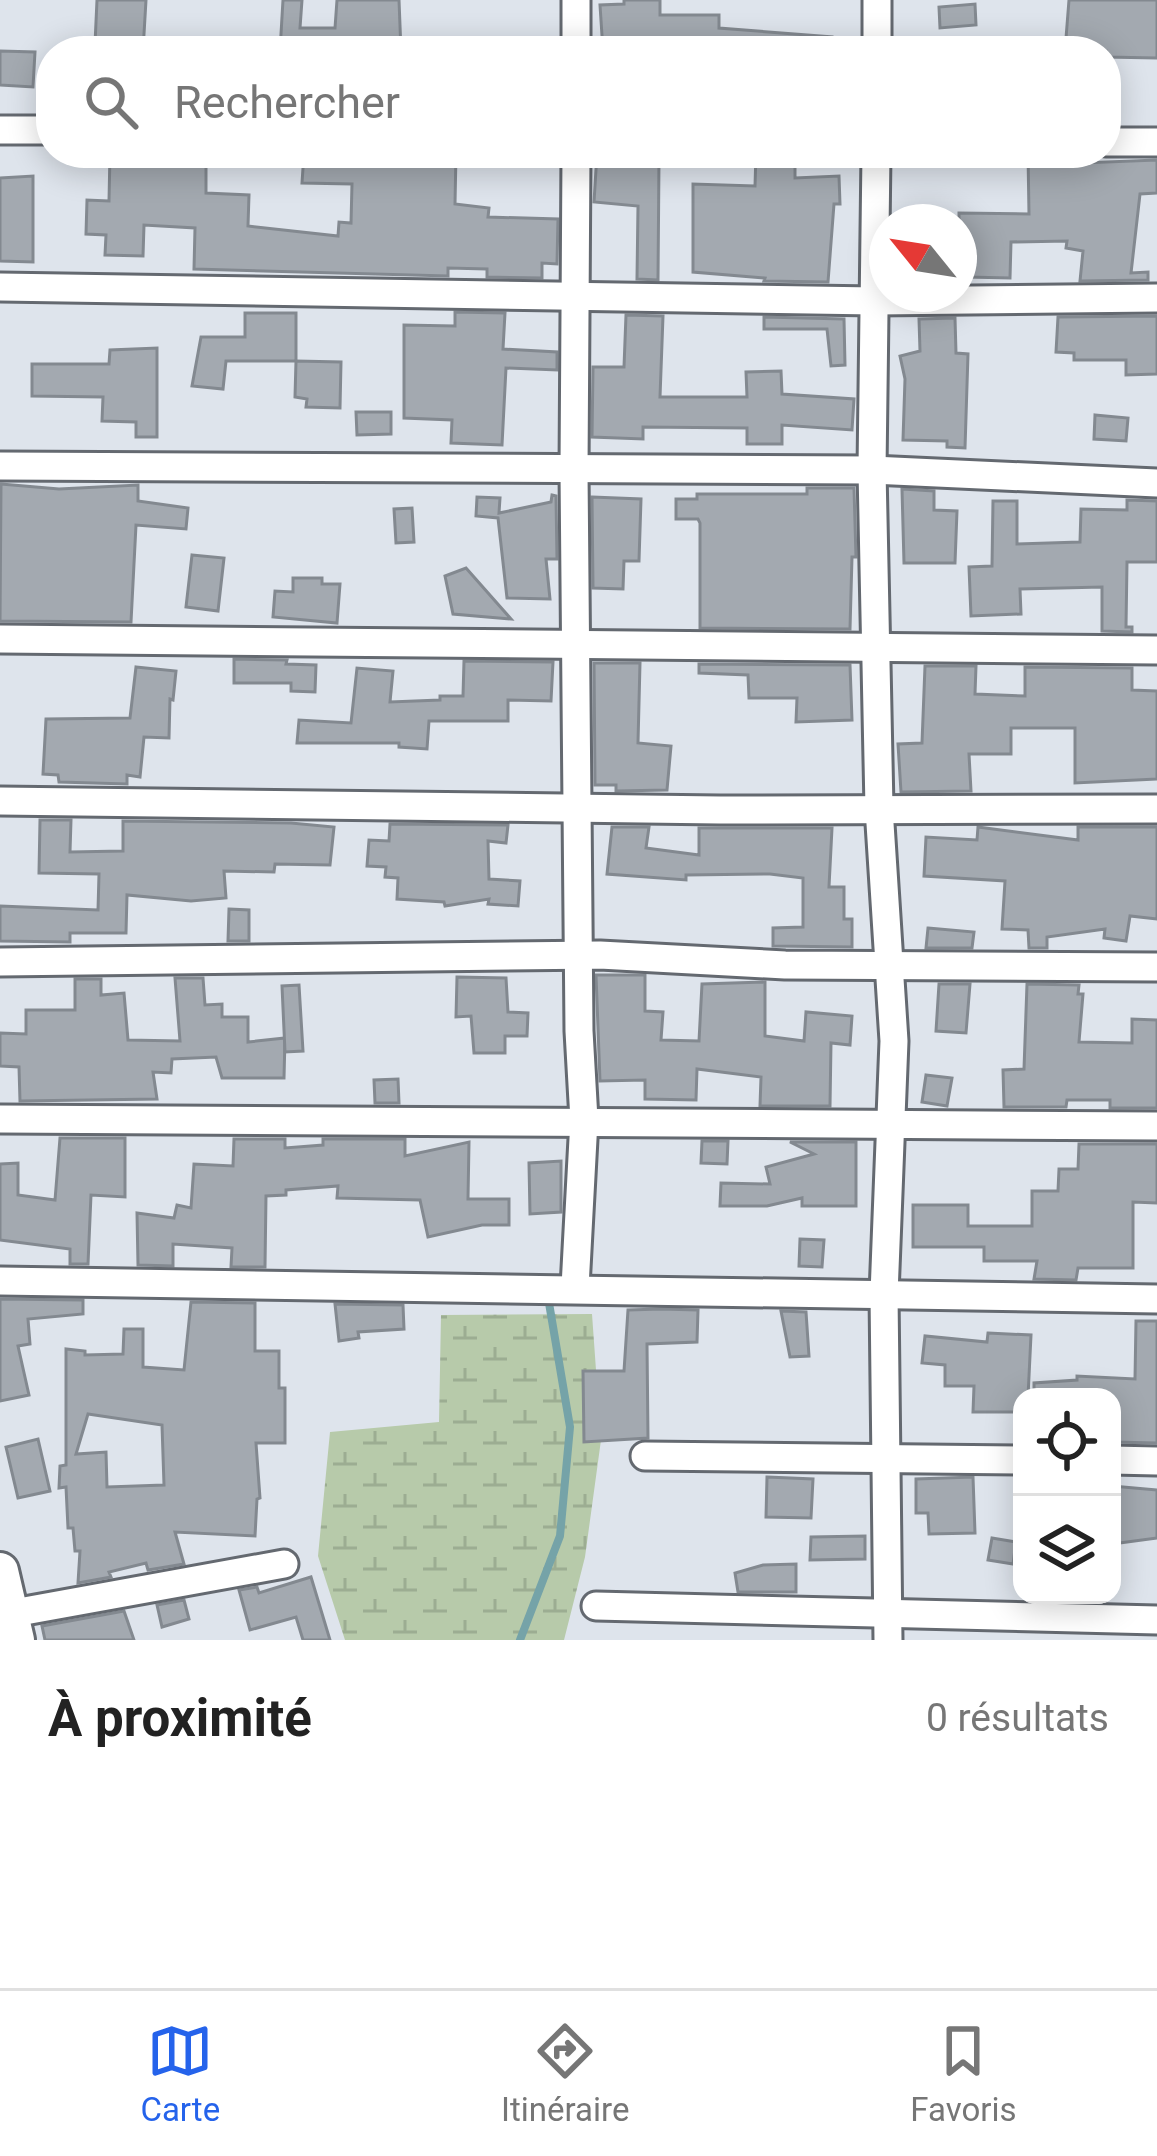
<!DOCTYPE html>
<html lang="fr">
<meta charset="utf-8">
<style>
:root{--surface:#fff;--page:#f6f6f6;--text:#222;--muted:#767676;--line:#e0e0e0;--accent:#2563eb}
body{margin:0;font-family:Roboto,sans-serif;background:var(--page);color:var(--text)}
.controls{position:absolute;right:36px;bottom:36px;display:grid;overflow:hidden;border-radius:24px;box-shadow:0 6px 30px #0003}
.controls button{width:108px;height:108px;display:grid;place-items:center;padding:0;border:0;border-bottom:3px solid var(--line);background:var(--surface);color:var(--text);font:60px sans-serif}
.compass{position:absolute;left:869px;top:204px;width:108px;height:108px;border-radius:50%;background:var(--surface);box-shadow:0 6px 30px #0003;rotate:300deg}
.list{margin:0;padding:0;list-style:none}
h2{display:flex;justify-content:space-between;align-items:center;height:156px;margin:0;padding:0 48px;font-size:51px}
h2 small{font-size:39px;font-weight:400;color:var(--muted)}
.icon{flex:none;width:66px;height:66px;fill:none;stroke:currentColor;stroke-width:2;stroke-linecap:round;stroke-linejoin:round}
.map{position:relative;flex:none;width:1157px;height:1640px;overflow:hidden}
.search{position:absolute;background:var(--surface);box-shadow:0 6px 30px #0003;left:36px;right:36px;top:36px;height:132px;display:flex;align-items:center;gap:30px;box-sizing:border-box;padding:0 42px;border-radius:48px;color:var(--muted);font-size:45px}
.sheet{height:348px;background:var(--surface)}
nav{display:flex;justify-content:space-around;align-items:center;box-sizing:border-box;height:168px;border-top:3px solid var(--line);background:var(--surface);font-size:33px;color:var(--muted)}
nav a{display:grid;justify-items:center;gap:6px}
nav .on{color:var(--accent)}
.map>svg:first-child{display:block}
.wetland{fill:url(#wetland-marsh)}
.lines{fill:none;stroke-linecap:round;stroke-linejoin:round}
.stream{stroke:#75a3a8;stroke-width:8}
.building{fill:#a3a9b0;stroke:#838990;stroke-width:3;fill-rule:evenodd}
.street-casing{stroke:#646970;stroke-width:33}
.secondary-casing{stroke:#646970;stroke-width:42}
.street{stroke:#fff;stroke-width:27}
.secondary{stroke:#fff;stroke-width:36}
</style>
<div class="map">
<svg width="1157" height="1640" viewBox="0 0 1157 1640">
<defs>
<pattern id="wetland-marsh" width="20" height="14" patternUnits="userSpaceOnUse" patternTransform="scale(3)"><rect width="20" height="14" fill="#b7caaa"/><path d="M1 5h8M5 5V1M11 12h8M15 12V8" fill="none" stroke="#9cad92"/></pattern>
</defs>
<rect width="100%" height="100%" fill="#dee4ec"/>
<path class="wetland" d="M592,1314L601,1440L585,1557L564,1640H345L318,1556L330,1432L439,1422L441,1315Z"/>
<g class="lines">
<path class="stream" d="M520,1640L560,1536L570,1427L549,1303"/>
</g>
<g class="building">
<path d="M97,0H146L143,51H107V44H95Z"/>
<path d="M283,0H302L300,28H335L337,0H399L401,51L339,46L280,51Z"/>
<path d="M624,0H660V15H719V28L832,37L831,51H603L600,5L624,4Z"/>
<path d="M1069,0H1157V58L1106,57V51H1065Z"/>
<path d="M975,4L976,25L940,28L939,7Z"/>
<path d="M0,51L35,52L33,87L0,85Z"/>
<path d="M110,153H206V193L249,195L248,226L338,236L339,222L351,223L352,184L302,183L304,153H456L455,204L489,208L488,217L558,219L557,264L542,263V278L487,277V269L448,268V276L194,269L195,228L144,225L143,256L105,255L106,235L86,234L87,200L109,201Z"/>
<path d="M597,153L659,159L658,280L637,279L638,206L594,202Z"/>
<path d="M756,153H795V178L839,176L840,204H834L828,282L764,281L765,278L693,272V184L755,186Z"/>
<path d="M1028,153H1084L1082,163L1157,160V193L1140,194L1131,273L1148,272V280L1080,281L1083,251L1066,248L1067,241L1011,242L1010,278L967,277L968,243H959V213L1029,214Z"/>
<path d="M33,176V262L0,261V178Z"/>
<path d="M455,312L505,313L503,349L557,352V370L506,368L502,445L451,443L452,420L404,418V325L455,326Z"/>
<path d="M245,313H296V361H226L223,389L192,386L201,337H245Z"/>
<path d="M626,315L663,316L660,397H747L746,372L781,371L782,394L854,399L852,430L782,425V444H747V428L643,427V439L592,437L593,367H624Z"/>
<path d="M1157,316V374L1126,375V360H1074V353L1056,352L1058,317Z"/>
<path d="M764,317L844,319L845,365L831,366L827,329H764Z"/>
<path d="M955,318L956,353L968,354L965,448L947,447V441L903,440L905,379L900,356L920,351L919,319Z"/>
<path d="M157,348V437H136V422L102,421L103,397L32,396V364H109L110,350Z"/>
<path d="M296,361L341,362L340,408L306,407L307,399L295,397Z"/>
<path d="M356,412H391V434L357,435Z"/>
<path d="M1095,415L1128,418L1126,441L1094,439Z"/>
<path d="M1,484L59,489L138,485V501L188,508L186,529L136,525L131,622L0,621Z"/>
<path d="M807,488H854L856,557H852L850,629L700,628V523L698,519H676V499H697V494H807Z"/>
<path d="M902,489L934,491V510L957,511L955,563H904Z"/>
<path d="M552,495L556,496L557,559H546L550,599L507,598L498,518L476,516L477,497L500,498L499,513L551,502Z"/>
<path d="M592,497L641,499L639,561H624L623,589L593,588Z"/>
<path d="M1127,500L1157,501V562H1127L1126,627H1132V632L1102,631V587L1020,589L1021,614L971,616L969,567L992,566L993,501H1017V544L1080,542L1081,509L1127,510Z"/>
<path d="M412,508L414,542L396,543L394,509Z"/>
<path d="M192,555L224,558L218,611L186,607Z"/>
<path d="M466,568L511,619L453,614L445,576Z"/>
<path d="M293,578H322V584H340L337,623L273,617L275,591L293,592Z"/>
<path d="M234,659L287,660L286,664L316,665L315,692L291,691V683H234Z"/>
<path d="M464,661L553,662L551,701L508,700V721H429L427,749L399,747V743H297L299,720L351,723L357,668L393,671L390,702L440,700V696H463Z"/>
<path d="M594,663H640L638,743L671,746L667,790L616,791V785H595Z"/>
<path d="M699,664L850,665L852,720L796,722L797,698H749L748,675L699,673Z"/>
<path d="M925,666H976L975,694L1025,696V667L1132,668V690L1157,691V779L1075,783V728H1011V754H969L971,791L901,792L898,744L922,743Z"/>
<path d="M136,667L176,671L173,700L170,699L169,738L144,737L140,777L127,775V784L59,782L58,775L43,774L46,719L130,718Z"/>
<path d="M40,820H71L70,852L123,851V821L291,823L334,827L330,865L275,864L274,872L224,871L226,898L191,901L127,895L126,933H70V942L0,941V906L98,910L99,874L39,873Z"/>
<path d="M390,824L508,825L506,843L488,841L489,879L520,881L518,906L488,904L489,899L445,906L444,902L397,899L398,878L385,877L386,867L367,866L369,840L389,841Z"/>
<path d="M612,827H649L646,848L699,855V828H832L829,887H844V919H852V947L773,946V928L803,927V878L770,874L686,875V880L607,874Z"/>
<path d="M978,827L1078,840V827H1157V919L1130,916L1126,941L1104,938L1105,929L1047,937V948H1029L1028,930L1002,929L1005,881L924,876L926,837L977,840Z"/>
<path d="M229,909L249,910V941H228Z"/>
<path d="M928,928L974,932L972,948H926Z"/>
<path d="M596,975H645V1011L663,1012L661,1040L699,1041L702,984L765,982V1036L804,1041L806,1012L852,1016L850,1045L831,1043L830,1106H760L761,1077L697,1069L696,1100L645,1099V1080L600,1081Z"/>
<path d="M457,977L506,978L508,1012L528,1013L527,1036H505V1053H474L471,1016L456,1017Z"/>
<path d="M175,978H203L205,1005L222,1004V1017H248V1042L285,1038L284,1078H222L216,1057L172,1059L171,1073L153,1072L157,1099L20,1101L19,1067L0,1066V1033L26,1034V1010H75V979H101V995L124,993L128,1040L180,1041Z"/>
<path d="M939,984H970L966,1033L936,1031Z"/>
<path d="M1027,984L1079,985L1078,994H1083L1079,1042L1132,1043V1019L1157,1020V1108H1110V1100H1067L1066,1107H1004L1003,1070L1024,1069Z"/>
<path d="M299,985L303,1051L285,1052L282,986Z"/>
<path d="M926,1075L952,1078L947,1106L922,1102Z"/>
<path d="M398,1079L399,1103H375L374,1080Z"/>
<path d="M60,1138H125V1197L91,1195L88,1264H70V1249L0,1240V1164L18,1163V1195L55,1200Z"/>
<path d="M234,1139H285V1148L323,1145V1139H405V1156L469,1142L468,1199H509V1225H482L428,1237L420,1200L337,1198L338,1186L286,1190V1195L266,1196L265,1267H231L232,1248L173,1244V1266L138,1265L137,1213L174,1218L177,1205L191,1208L194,1164L233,1166Z"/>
<path d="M702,1141H728L727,1164L701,1163Z"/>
<path d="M790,1142H856V1206H802V1198L767,1206H720L721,1183L770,1184L766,1167L814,1154Z"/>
<path d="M1079,1144H1157V1203L1133,1202V1268H1078L1076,1280L1034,1279L1037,1261H984V1247H913V1205H968V1226H1032V1191H1058L1059,1169H1078Z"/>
<path d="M561,1161V1212L530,1214L529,1163Z"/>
<path d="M800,1239L824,1240L822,1267L799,1266Z"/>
<path d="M0,1299L83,1300V1314L28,1319L30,1344L18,1346L29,1395L0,1401Z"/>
<path d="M191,1302L255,1303V1351H279V1388H285V1443H256L260,1498L257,1499L255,1536L175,1532L184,1564L148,1570L146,1563L109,1572L111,1577L78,1583L80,1551H75L73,1528H68L66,1487L59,1488L60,1466L66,1465V1349L85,1351V1355L123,1354L124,1329H143V1367L184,1370ZM88,1414L162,1425L164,1485L107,1487L106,1452L76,1454Z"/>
<path d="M335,1304L403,1305L404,1329L358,1332L359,1338L339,1341Z"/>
<path d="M661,1309L698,1310L697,1342L647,1344L648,1438L584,1442L583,1371H624L628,1310Z"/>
<path d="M781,1311L806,1312L809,1356L790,1357Z"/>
<path d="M1136,1321H1157V1443L1112,1442V1397H1034V1383L1077,1380V1376L1135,1379Z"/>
<path d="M988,1333L1031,1335L1028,1397H1022V1412H973L974,1386H945V1365L922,1363L925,1336L987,1342Z"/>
<path d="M38,1439L50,1491L18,1498L6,1447Z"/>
<path d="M767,1477L813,1479L811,1518L766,1517Z"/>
<path d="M973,1477L975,1533L929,1534L928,1513H916V1479Z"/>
<path d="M1112,1486L1157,1490V1538L1112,1544Z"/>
<path d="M865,1536V1559L810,1560L811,1537Z"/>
<path d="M992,1538L1016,1542L1013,1564L988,1560Z"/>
<path d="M796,1564V1592H738L735,1573L763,1565Z"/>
<path d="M311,1577L330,1640H303L296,1617L250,1630L239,1590L257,1587L259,1593Z"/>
<path d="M184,1600L189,1619L162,1627L157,1605Z"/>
<path d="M124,1611L134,1640H45L42,1626Z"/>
</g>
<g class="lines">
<defs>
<g id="street">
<path d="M576,0V51"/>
<path d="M877,51V0"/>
<path d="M0,130H51"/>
<path d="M1106,142H1157"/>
<path d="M876,153L872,470L879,808L894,1041L884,1294L888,1640"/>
<path d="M0,287L875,301L1157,298"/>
<path d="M0,466L872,470L1157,483"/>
<path d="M0,639L1157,650"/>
<path d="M0,801L720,810L1157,809"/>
<path d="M0,962L600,955L785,965L1157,967"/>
<path d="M0,1119L1157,1126"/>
<path d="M0,1281L1157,1299"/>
<path d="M575,1287L584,1120L579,1031L574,471L576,153"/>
<path d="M645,1456L1022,1460"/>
<path d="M1112,1460L1157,1461"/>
<path d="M596,1606L1157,1620"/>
<path d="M8,1614L284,1564"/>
</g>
<path id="secondary" d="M0,1571L16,1640"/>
</defs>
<use href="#street" class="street-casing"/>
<use href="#secondary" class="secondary-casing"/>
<use href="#street" class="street"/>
<use href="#secondary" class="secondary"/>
</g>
</svg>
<div class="controls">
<button><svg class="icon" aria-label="locate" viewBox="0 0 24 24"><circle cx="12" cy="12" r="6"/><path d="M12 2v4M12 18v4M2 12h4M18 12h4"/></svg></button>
<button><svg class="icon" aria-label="layers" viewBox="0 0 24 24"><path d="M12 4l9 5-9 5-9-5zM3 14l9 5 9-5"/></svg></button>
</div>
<svg class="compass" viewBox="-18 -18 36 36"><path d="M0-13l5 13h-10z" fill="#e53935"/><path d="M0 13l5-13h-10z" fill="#767676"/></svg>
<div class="search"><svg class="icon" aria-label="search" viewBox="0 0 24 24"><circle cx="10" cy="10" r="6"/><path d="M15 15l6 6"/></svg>Rechercher</div>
</div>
<section class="sheet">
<h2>À proximité<small>0 résultats</small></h2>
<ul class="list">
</ul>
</section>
<nav>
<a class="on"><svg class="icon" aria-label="map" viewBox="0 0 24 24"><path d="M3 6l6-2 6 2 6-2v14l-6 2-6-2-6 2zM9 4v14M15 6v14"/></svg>Carte</a>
<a><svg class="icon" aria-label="directions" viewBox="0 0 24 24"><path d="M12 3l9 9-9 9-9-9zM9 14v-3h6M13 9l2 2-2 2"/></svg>Itinéraire</a>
<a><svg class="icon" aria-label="saved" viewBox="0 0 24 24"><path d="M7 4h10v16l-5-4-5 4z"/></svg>Favoris</a>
</nav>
